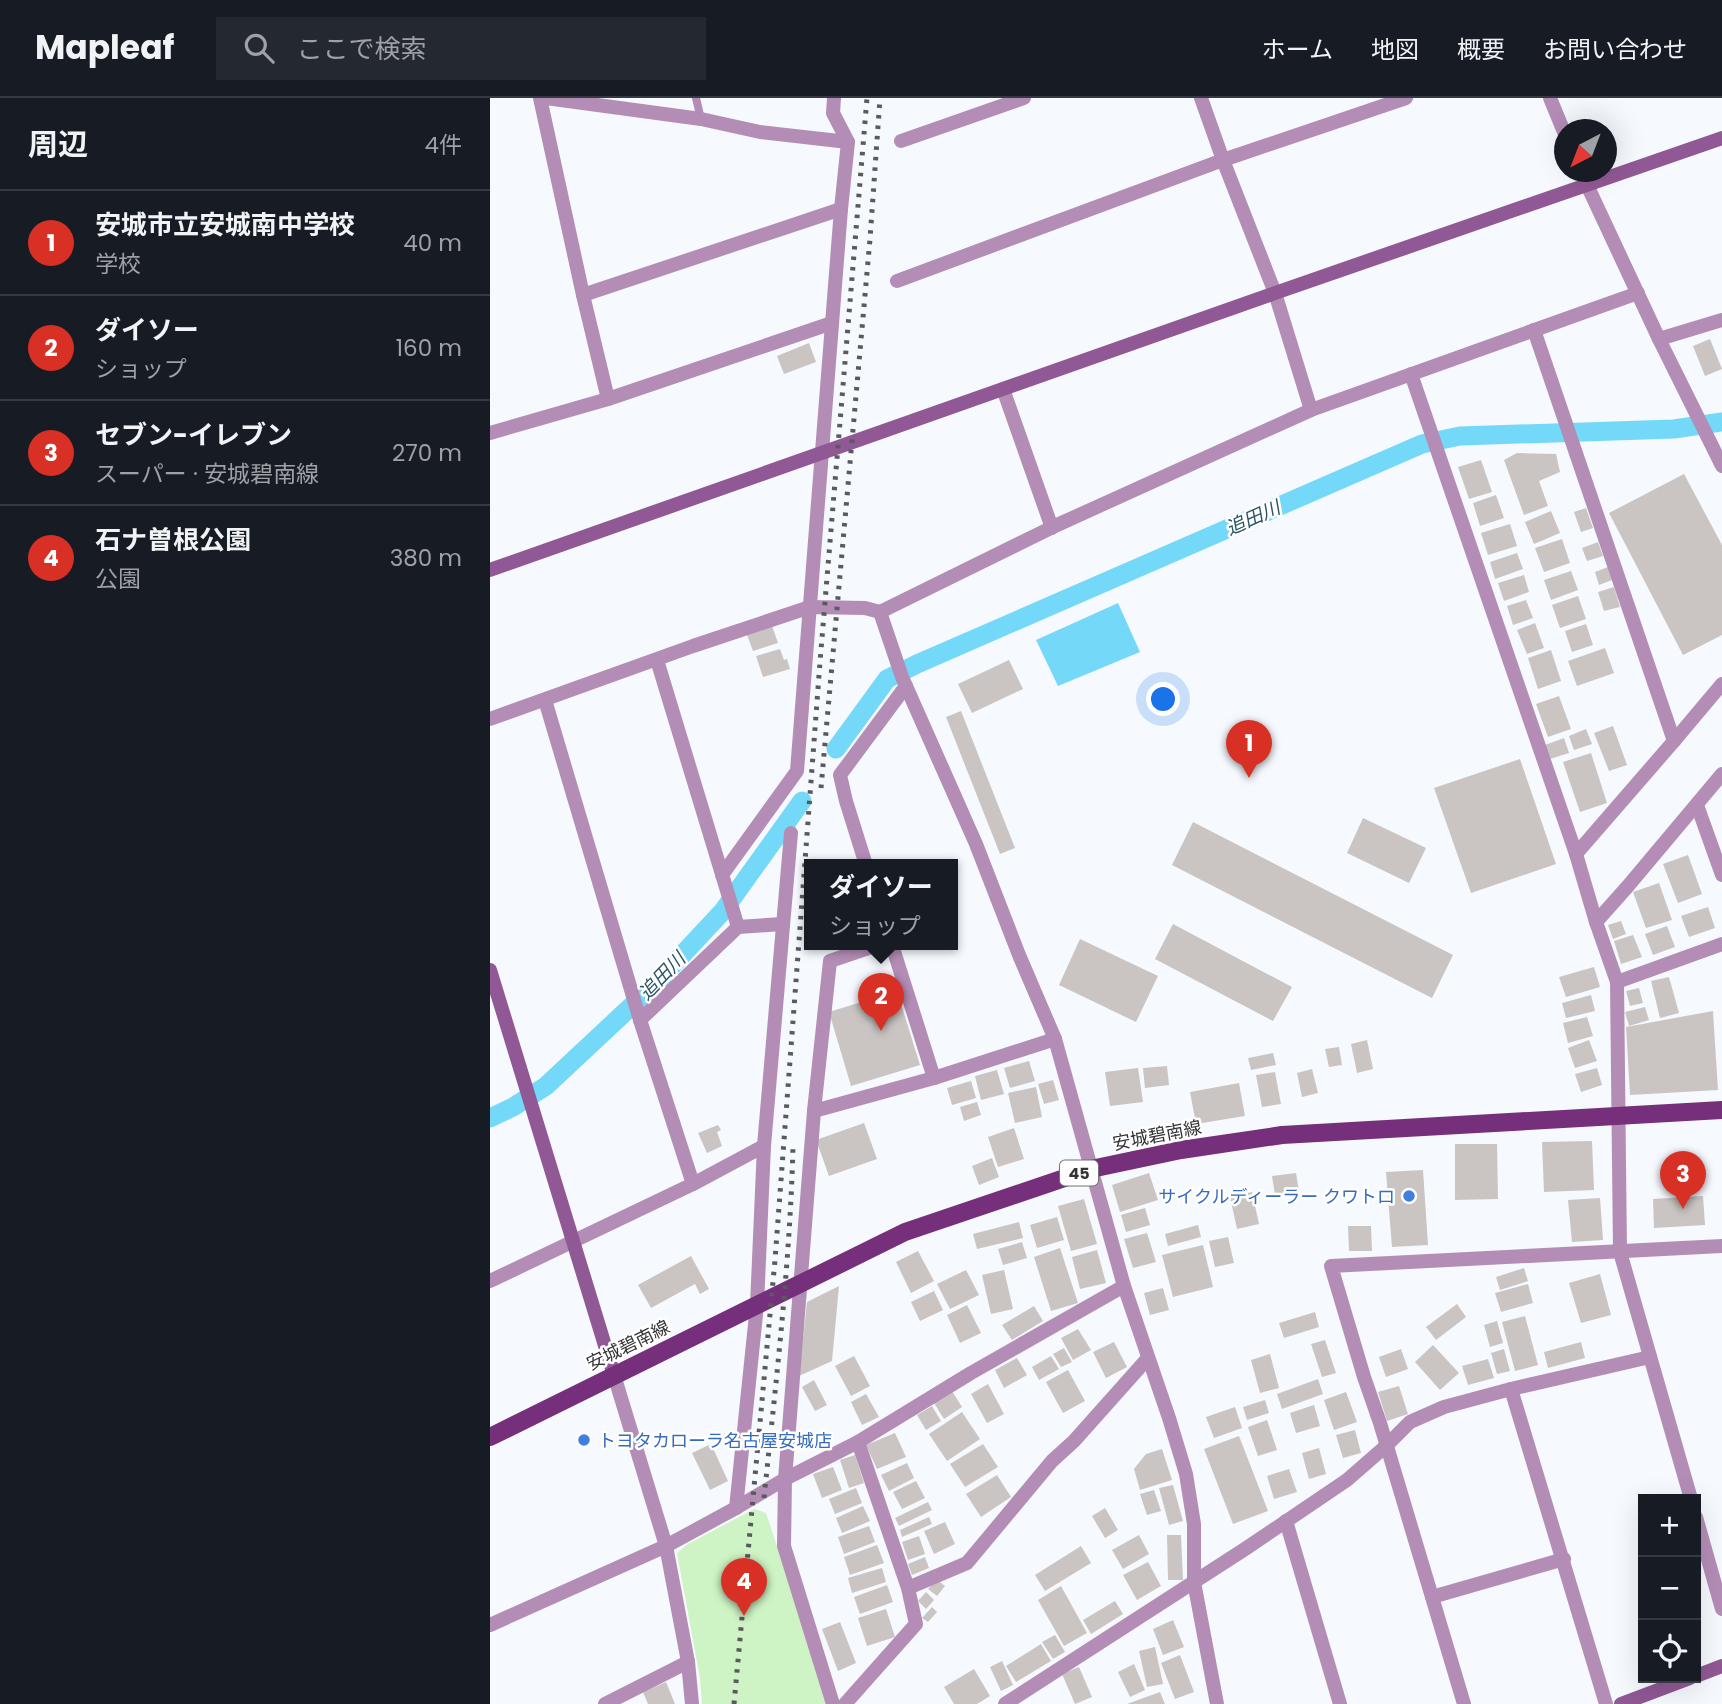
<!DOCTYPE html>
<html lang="ja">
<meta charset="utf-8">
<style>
:root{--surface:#171b24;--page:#242831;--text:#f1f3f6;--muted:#9ea1a6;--line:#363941;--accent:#d93025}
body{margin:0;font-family:Poppins,"Noto Sans JP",sans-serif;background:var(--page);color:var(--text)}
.controls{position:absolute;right:21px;bottom:21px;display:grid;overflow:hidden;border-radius:0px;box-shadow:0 7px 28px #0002}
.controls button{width:63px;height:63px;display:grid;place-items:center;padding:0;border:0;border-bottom:2px solid var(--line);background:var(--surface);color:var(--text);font:35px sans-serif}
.compass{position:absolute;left:1064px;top:21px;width:63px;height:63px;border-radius:50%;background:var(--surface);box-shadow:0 7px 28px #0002;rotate:222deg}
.you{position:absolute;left:674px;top:602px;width:24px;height:24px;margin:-18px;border:5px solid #fff;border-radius:50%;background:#1a73e8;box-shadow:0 0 0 10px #1a73e833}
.badge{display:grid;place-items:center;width:46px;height:46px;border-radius:50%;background:var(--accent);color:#fff;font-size:23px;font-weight:700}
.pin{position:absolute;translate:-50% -58px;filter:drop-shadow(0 2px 4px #0008)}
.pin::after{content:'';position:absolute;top:37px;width:24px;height:21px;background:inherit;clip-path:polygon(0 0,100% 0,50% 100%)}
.popup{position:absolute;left:314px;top:761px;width:154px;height:91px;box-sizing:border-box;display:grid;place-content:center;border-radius:0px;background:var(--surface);filter:drop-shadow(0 2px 5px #0005);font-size:23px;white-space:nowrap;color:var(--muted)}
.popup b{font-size:26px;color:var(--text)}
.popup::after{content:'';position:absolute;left:50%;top:100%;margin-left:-14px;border:14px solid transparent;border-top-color:var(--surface)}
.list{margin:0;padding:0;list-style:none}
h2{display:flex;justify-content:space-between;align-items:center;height:91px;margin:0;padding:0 28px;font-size:30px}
h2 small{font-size:23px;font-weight:400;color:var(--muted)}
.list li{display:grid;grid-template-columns:46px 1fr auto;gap:21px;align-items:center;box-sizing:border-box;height:105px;padding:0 28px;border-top:2px solid var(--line)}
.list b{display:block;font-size:26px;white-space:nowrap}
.list p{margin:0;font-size:23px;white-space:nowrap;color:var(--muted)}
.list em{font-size:23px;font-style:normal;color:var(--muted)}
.icon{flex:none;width:38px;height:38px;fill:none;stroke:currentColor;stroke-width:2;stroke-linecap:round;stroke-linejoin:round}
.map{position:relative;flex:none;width:1232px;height:1606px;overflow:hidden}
header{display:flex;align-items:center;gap:42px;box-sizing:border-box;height:98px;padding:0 35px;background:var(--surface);border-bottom:2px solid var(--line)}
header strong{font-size:33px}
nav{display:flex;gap:38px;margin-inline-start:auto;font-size:24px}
.search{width:490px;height:63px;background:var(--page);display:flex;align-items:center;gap:18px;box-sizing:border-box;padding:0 24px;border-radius:0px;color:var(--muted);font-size:26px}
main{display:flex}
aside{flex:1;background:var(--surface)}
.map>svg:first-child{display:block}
.green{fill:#cef3c4}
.water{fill:#74d8f9}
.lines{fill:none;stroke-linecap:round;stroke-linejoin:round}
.canal{stroke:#74d8f9;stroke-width:19}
.building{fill:#cac5c2}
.lane{stroke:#b48db6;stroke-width:8}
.street{stroke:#b48db6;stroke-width:14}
.secondary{stroke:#905894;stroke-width:14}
.primary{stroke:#752f7b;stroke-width:18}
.rail{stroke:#585a5b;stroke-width:5;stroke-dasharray:3.5 7;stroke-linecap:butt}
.shop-dot{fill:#3f7fe0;stroke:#fff;stroke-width:2.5}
.labels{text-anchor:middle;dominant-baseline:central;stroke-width:5;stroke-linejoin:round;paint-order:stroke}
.shield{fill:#fff;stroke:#707172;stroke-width:2}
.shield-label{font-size:16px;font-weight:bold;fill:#333435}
.street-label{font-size:18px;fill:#333435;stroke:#fff}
.shop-label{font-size:18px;fill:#366cbe;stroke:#fff;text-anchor:end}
.water-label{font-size:19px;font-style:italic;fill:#2a5564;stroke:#fff}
</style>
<header>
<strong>Mapleaf</strong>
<div class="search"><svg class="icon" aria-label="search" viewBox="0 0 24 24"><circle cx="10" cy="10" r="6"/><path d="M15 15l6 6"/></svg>ここで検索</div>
<nav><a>ホーム</a><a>地図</a><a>概要</a><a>お問い合わせ</a></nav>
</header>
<main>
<aside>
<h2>周辺<small>4件</small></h2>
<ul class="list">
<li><span class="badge">1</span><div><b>安城市立安城南中学校</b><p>学校</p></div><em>40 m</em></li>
<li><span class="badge">2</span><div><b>ダイソー</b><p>ショップ</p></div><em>160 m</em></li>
<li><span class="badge">3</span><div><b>セブン-イレブン</b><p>スーパー · 安城碧南線</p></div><em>270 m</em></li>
<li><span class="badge">4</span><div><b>石ナ曽根公園</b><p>公園</p></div><em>380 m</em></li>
</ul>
</aside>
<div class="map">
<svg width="1232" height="1606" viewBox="0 0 1232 1606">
<rect width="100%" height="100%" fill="#f6f9fe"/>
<path class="green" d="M264,1411L276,1415L339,1606H212L210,1580L187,1455L198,1446Z"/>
<path class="water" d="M628,505L650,554L568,588L546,542Z"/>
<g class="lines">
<g class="canal">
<path d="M346,651L397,581L427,566L932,346L970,338L1184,331L1232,324"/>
<path d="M0,1020L23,1009L56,988L164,887L233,813L312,703"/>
</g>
</g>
<g class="building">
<path d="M1220,241L1232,271L1215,278L1203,248Z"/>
<path d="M319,245L326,264L294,276L287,258Z"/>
<path d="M1027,355L1066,356L1070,374L1049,383L1058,408L1034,417L1014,362Z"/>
<path d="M991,362L1002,394L979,401L968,369Z"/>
<path d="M1194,376L1232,447V537L1193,557L1119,415Z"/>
<path d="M1006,397L1014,420L990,428L983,405Z"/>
<path d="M1096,410L1103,430L1091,434L1084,414Z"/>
<path d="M1061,413L1070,435L1044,446L1035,424Z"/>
<path d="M1020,426L1027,448L998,457L991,435Z"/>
<path d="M1072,441L1080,465L1054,474L1045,450Z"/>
<path d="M1108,444L1113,458L1097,463L1092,450Z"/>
<path d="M1027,455L1033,471L1005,481L1000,464Z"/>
<path d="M1118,469L1122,482L1109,487L1105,474Z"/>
<path d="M1081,473L1088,492L1061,502L1054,482Z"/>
<path d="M1034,477L1039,494L1014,503L1008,485Z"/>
<path d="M1124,489L1130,509L1114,513L1108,494Z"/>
<path d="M1088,498L1096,521L1070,530L1062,507Z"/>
<path d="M1036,502L1043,520L1023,527L1017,508Z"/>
<path d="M281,525L288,545L263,553L256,534Z"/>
<path d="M1045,525L1054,550L1037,556L1027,532Z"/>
<path d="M1096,526L1103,547L1082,554L1075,533Z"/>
<path d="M1115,550L1124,575L1087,588L1078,563Z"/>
<path d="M290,551L294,562L297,561L300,571L273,579L266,558Z"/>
<path d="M1061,552L1071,583L1048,591L1038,560Z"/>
<path d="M519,562L533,591L482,615L468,586Z"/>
<path d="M1069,598L1081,631L1058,639L1046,606Z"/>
<path d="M471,613L525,750L510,756L456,619Z"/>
<path d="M1123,628L1137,667L1119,673L1104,635Z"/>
<path d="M1096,631L1102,646L1084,652L1079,638Z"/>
<path d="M1074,640L1079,655L1060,661L1055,647Z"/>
<path d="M1101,655L1117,705L1090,714L1073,664Z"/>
<path d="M1030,661L1066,766L981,795L944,690Z"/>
<path d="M873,720L936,750L919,785L857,755Z"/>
<path d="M703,724L963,857L942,900L682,767Z"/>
<path d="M1198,757L1212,796L1188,805L1173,766Z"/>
<path d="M1169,785L1182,822L1156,830L1143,794Z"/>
<path d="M1218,809L1225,830L1199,839L1191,818Z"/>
<path d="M1131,823L1136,836L1123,841L1118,827Z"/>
<path d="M683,826L802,889L783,923L665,861Z"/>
<path d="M1177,828L1185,849L1163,857L1155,836Z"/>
<path d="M1143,837L1152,859L1131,866L1124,843Z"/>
<path d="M590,841L668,878L646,924L569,887Z"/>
<path d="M1104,869L1110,889L1076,899L1069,879Z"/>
<path d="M1179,879L1189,915L1170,920L1161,883Z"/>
<path d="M1149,890L1153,905L1140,908L1136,893Z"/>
<path d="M407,893L430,967L361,988L339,914Z"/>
<path d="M1101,897L1105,913L1076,920L1072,905Z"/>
<path d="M1155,909L1159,922L1139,928L1135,914Z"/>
<path d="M1223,913L1228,992L1140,997L1136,929Z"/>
<path d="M1097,919L1103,938L1078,945L1073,925Z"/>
<path d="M877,942L883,971L867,975L861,946Z"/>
<path d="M1099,942L1107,963L1085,970L1078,950Z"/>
<path d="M849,949L852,967L839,969L835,951Z"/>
<path d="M783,955L786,967L761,972L758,960Z"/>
<path d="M539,963L545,983L520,990L514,970Z"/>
<path d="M677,968L679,987L655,990L653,970Z"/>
<path d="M648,970L653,1004L620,1008L615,974Z"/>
<path d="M1107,970L1112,987L1091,994L1085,976Z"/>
<path d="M822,971L828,995L812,999L807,975Z"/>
<path d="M507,972L514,996L491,1002L485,978Z"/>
<path d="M785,974L791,1006L772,1009L766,977Z"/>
<path d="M563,982L569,1002L554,1006L548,986Z"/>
<path d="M481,983L486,1000L462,1007L457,990Z"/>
<path d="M749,985L755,1018L706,1026L700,994Z"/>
<path d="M546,989L552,1019L525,1025L518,995Z"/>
<path d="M487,1004L491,1017L474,1023L470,1009Z"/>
<path d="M374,1025L387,1061L339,1078L326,1042Z"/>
<path d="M228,1027L231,1032L227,1034L232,1048L217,1055L208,1035Z"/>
<path d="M524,1030L534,1061L508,1069L498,1039Z"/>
<path d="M1102,1043L1104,1092L1054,1094L1052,1044Z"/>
<path d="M965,1046H1007L1008,1101L965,1102Z"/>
<path d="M502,1060L509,1079L489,1087L482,1068Z"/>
<path d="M933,1072L938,1147L902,1149L896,1074Z"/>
<path d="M659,1075L668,1102L630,1114L622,1087Z"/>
<path d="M806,1075L809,1093L785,1097L782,1078Z"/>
<path d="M762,1094L769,1126L747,1131L740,1099Z"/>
<path d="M1213,1098L1215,1127L1164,1130L1163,1101Z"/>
<path d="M1110,1100L1113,1142L1082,1144L1078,1102Z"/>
<path d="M594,1101L607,1146L581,1153L568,1108Z"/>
<path d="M655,1110L660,1127L636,1134L631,1117Z"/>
<path d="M567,1119L574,1142L547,1150L540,1127Z"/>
<path d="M529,1124L533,1140L487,1151L483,1136Z"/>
<path d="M708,1127L711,1139L678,1148L675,1136Z"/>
<path d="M858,1128H881L882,1153H859Z"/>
<path d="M657,1135L666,1164L643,1170L634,1141Z"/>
<path d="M738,1139L744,1165L725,1169L719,1143Z"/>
<path d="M532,1144L537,1160L513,1167L508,1151Z"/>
<path d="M713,1147L723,1189L683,1199L672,1157Z"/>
<path d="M570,1150L588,1205L561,1213L544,1159Z"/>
<path d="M607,1152L616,1185L590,1191L582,1159Z"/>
<path d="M428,1153L444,1183L421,1195L406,1164Z"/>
<path d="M201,1158L219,1191L210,1196L205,1186L161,1210L148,1187Z"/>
<path d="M1034,1170L1038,1183L1010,1192L1006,1179Z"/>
<path d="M476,1172L489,1197L460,1211L447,1186Z"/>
<path d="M514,1172L523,1211L501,1216L492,1177Z"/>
<path d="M1110,1176L1121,1217L1091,1225L1079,1185Z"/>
<path d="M1038,1186L1043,1205L1011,1214L1005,1195Z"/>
<path d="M349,1188L342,1263L309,1278L317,1204Z"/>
<path d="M673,1190L679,1212L660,1217L654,1195Z"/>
<path d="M444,1193L453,1212L430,1223L421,1204Z"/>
<path d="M967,1206L976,1219L946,1242L936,1229Z"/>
<path d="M477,1207L491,1235L470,1245L457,1217Z"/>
<path d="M544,1208L553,1223L522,1242L512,1227Z"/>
<path d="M825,1214L829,1229L794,1240L789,1225Z"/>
<path d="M1035,1218L1048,1267L1025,1273L1012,1224Z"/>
<path d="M1007,1223L1013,1245L1000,1249L994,1227Z"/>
<path d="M588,1231L601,1252L583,1262L571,1240Z"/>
<path d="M835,1242L846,1275L832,1279L821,1246Z"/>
<path d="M624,1244L637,1269L616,1280L603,1254Z"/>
<path d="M1091,1244L1095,1260L1058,1270L1054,1254Z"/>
<path d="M943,1247L969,1275L950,1292L925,1264Z"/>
<path d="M574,1250L582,1264L571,1269L563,1256Z"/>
<path d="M911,1251L918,1271L896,1279L889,1259Z"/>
<path d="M1014,1251L1020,1273L1007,1276L1001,1255Z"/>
<path d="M780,1256L789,1290L770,1295L761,1262Z"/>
<path d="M364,1258L380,1288L361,1298L345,1268Z"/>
<path d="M561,1258L569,1271L549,1282L542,1269Z"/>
<path d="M527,1260L537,1277L514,1290L505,1272Z"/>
<path d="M998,1261L1004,1280L978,1287L972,1268Z"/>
<path d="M578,1272L595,1303L573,1315L556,1284Z"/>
<path d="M828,1281L833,1296L792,1311L787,1296Z"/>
<path d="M324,1282L337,1307L325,1313L312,1289Z"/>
<path d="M498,1286L514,1316L497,1325L481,1296Z"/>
<path d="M909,1288L918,1316L897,1323L888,1294Z"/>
<path d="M462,1293L472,1309L454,1321L444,1305Z"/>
<path d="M856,1294L867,1324L844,1332L834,1302Z"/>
<path d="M376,1296L389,1319L372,1327L361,1304Z"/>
<path d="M775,1302L779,1315L757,1322L753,1309Z"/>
<path d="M824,1307L830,1328L806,1335L800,1315Z"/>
<path d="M442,1308L451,1323L436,1332L427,1317Z"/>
<path d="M745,1309L752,1330L724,1340L716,1319Z"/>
<path d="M472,1314L490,1341L457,1363L439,1336Z"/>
<path d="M777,1322L787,1352L768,1358L758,1329Z"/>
<path d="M865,1332L871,1355L853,1360L846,1337Z"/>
<path d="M405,1335L416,1359L387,1371L376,1347Z"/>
<path d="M749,1338L778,1413L743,1426L714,1351Z"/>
<path d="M221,1346L238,1383L220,1392L202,1355Z"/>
<path d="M493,1346L508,1369L475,1389L460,1366Z"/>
<path d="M829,1350L836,1376L819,1381L812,1355Z"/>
<path d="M672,1351L682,1382L650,1392L644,1371L656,1356Z"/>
<path d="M365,1357L374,1385L359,1390L350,1362Z"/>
<path d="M417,1365L424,1380L399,1393L391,1377Z"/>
<path d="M343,1369L352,1392L332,1400L323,1376Z"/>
<path d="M799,1371L807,1394L784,1401L777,1378Z"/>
<path d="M507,1377L521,1399L491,1419L476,1396Z"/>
<path d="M426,1383L435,1400L412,1411L403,1394Z"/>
<path d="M683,1387L693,1423L679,1427L669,1390Z"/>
<path d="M366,1390L372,1405L345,1416L339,1401Z"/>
<path d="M664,1392L671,1413L657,1417L650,1396Z"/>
<path d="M438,1404L442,1412L409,1428L405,1420Z"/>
<path d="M373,1408L380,1423L352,1435L346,1420Z"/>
<path d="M615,1410L628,1432L615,1440L602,1418Z"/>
<path d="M439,1419L442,1426L412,1439L410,1432Z"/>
<path d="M455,1424L465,1446L444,1456L434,1433Z"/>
<path d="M379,1428L385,1444L354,1456L348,1439Z"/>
<path d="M649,1437L659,1456L633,1471L622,1452Z"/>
<path d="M677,1437H691L693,1482H678Z"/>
<path d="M429,1438L435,1456L418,1462L412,1444Z"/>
<path d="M387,1447L394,1465L360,1477L354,1459Z"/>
<path d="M591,1448L601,1465L555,1493L545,1477Z"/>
<path d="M435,1459L439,1470L422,1477L418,1466Z"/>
<path d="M658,1464L671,1488L647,1502L633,1477Z"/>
<path d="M392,1470L396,1484L362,1495L358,1480Z"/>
<path d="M446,1481L455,1488L447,1498L438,1491Z"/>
<path d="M397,1487L403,1504L370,1516L364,1499Z"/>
<path d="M571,1488L597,1535L574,1548L548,1502Z"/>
<path d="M436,1494L444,1502L436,1511L428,1503Z"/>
<path d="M625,1503L633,1516L601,1536L593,1522Z"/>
<path d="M442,1509L447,1514L438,1524L432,1520Z"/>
<path d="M396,1511L405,1539L377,1548L368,1520Z"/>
<path d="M683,1522L694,1549L673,1557L663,1531Z"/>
<path d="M350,1524L366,1565L348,1573L332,1531Z"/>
<path d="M565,1537L575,1554L563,1561L552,1544Z"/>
<path d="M551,1546L561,1563L526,1584L516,1568Z"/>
<path d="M665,1549L673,1586L657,1589L649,1553Z"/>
<path d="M690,1557L704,1594L685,1601L671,1565Z"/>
<path d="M512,1563L523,1587L511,1593L500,1569Z"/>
<path d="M644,1566L655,1592L640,1599L628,1574Z"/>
<path d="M589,1569L602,1599L585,1606L572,1576Z"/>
<path d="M484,1571L500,1598L487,1606H464L454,1589Z"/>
<path d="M176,1584L185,1606H158L153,1594Z"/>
<path d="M670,1594L675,1606H637Z"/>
</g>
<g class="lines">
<path class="lane" d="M206,0L211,21"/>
<g class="street">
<path d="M50,0L93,197L118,301"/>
<path d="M56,0L211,21L270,34L358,44"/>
<path d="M711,0L733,62L785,195L821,312"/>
<path d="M1060,0L1074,34"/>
<path d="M411,43L534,0"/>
<path d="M1091,74L1169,241L1232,368"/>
<path d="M407,183L733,62L916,0"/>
<path d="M93,197L351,111"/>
<path d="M1044,232L1184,643L1086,756"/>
<path d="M1169,241L1232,222"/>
<path d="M921,276L1086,756L1106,824L1127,884"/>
<path d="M513,291L562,430"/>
<path d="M0,335L118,301L342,225"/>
<path d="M390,514L567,427L821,312L1148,195"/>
<path d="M55,602L150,922L203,1086"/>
<path d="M0,621L203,548L320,509L375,510L390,514L412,579L486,746L529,857L565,941L634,1188L679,1320L696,1376L704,1426V1484L727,1606"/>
<path d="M1184,643L1232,586"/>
<path d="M1207,707L1232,777"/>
<path d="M376,767L356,703L350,677L416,588"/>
<path d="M232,777L307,673L351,111L358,44L343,15L344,0"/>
<path d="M1106,824L1138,788L1232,676"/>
<path d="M248,829L292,826"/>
<path d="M387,847L340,863L324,1013L444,980L402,847"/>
<path d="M150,922L248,829L167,562"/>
<path d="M444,980L565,941"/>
<path d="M0,1183L203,1086L274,1048"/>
<path d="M1021,1291L1116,1606"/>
<path d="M368,1344L418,1490"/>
<path d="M1201,1401L1130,1154L1127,884L1232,846"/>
<path d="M246,1410L295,1381L324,1013"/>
<path d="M1206,1419L1232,1511"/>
<path d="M796,1423L850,1606"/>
<path d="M942,1499L1074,1461"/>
<path d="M0,1527L176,1448L246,1410L267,1207L274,1048L301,735"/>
<path d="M198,1564L202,1606"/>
<path d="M115,1606L198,1564L176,1448L124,1277"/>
<path d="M343,1606L294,1448L295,1381L368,1344L481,1275L634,1188"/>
<path d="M355,1606L426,1526L418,1490L477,1465L562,1363L584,1343L658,1260"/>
<path d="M515,1606L755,1451L857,1382L896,1348L920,1324L954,1309L1021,1291L1160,1259"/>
<path d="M974,1606L890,1325L874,1279L841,1168L1232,1148"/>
</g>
<g class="secondary">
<path d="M0,472L785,195L1232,40"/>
<path d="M0,872L124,1277"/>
<path d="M1206,1578L1232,1568"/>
<path d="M1131,1606L1200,1580"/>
</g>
<path class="primary" d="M0,1339L415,1134L601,1071L691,1052L792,1037L1232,1012"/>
<g class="rail">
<path d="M331,690L380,141L390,0"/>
<path d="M274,1400C286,1283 300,1166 303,1048"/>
<path d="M244,1606L285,1162L330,564L377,0"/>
</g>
</g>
<g class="shop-dot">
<circle cx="919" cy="1098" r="7"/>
<circle cx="94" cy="1342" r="7"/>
</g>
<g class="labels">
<rect class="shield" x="570" y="1062.5" width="38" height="25" rx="5"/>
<g class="shield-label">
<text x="589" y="1075">45</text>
</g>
<g class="street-label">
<text transform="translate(667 1037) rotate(-11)">安城碧南線</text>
<text transform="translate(138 1247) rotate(-26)">安城碧南線</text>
</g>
<g class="shop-label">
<text x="905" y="1098">サイクルディーラー クワトロ</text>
<text x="108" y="1342" text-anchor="start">トヨタカローラ名古屋安城店</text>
</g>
<g class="water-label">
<text transform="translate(763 420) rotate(-24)">追田川</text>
<text transform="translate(172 878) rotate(-46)">追田川</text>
</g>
</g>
</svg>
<div class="controls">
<button>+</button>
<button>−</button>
<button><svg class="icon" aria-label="locate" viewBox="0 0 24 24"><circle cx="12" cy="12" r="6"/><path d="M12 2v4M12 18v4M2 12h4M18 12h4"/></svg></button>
</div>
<svg class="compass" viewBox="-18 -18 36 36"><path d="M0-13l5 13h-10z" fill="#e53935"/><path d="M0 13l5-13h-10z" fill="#9ea1a6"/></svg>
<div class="you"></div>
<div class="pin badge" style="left:759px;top:680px">1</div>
<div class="pin badge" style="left:391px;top:933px">2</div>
<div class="popup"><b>ダイソー</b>ショップ</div>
<div class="pin badge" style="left:1193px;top:1111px">3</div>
<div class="pin badge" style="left:254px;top:1518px">4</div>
</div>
</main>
